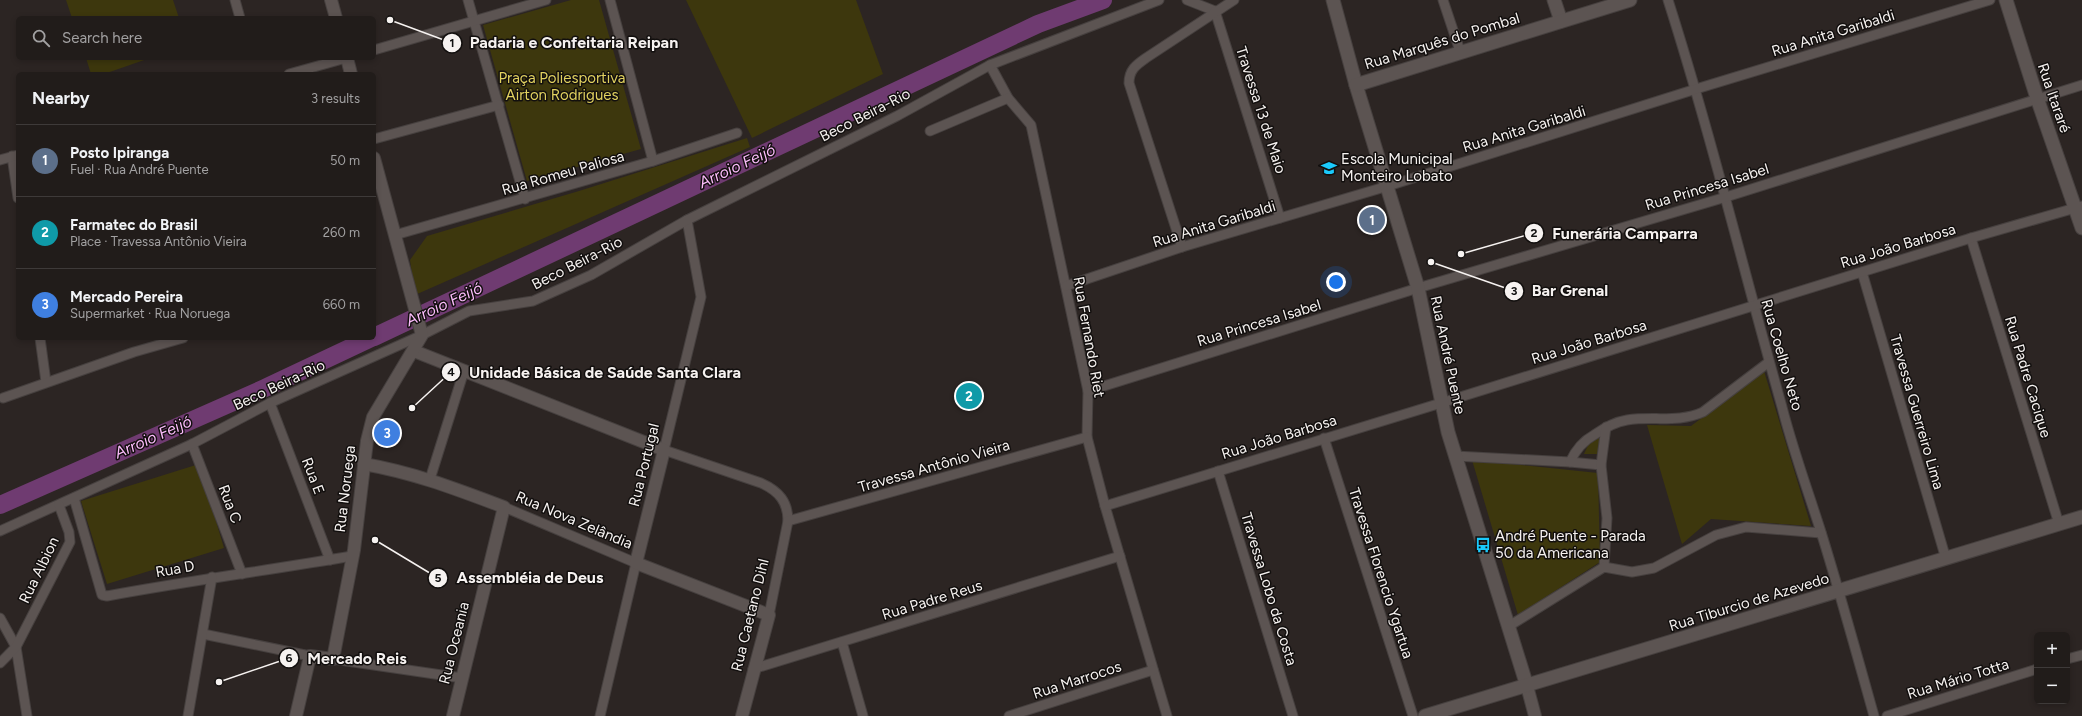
<!DOCTYPE html>
<meta charset="utf-8">
<style>
:root{--surface:#211c1a;--page:#292523;--text:#f1f3f6;--muted:#a2a1a2;--line:#3e3a39;--accent:#1acafc}
body{margin:0;font-family:Figtree,sans-serif;background:var(--page);color:var(--text)}
.controls{position:absolute;right:12px;bottom:12px;display:grid;overflow:hidden;border-radius:6px;box-shadow:0 2px 6px #0003}
.controls button{width:36px;height:36px;display:grid;place-items:center;padding:0;border:0;border-bottom:1px solid var(--line);background:var(--surface);color:var(--text);font:20px sans-serif}
.you{position:absolute;left:1336px;top:282px;width:14px;height:14px;margin:-10px;border:3px solid #fff;border-radius:50%;background:#1a73e8;box-shadow:0 0 0 6px #1a73e833}
.badge{display:grid;place-items:center;width:26px;height:26px;border-radius:50%;background:var(--accent);color:#fff;font-size:13px;font-weight:700}
.pin{position:absolute;translate:-50% -50%;border:2px solid #fff;box-shadow:0 1px 4px #0006}
.list{margin:0;padding:0;list-style:none}
h2{display:flex;justify-content:space-between;align-items:center;height:52px;margin:0;padding:0 16px;font-size:17px}
h2 small{font-size:13px;font-weight:400;color:var(--muted)}
.list li{display:grid;grid-template-columns:26px 1fr auto;gap:12px;align-items:center;box-sizing:border-box;height:72px;padding:0 16px;border-top:1px solid var(--line)}
.list b{display:block;font-size:15px;white-space:nowrap}
.list p{margin:0;font-size:13px;white-space:nowrap;color:var(--muted)}
.list em{font-size:13px;font-style:normal;color:var(--muted)}
.icon{flex:none;width:22px;height:22px;fill:none;stroke:currentColor;stroke-width:2;stroke-linecap:round;stroke-linejoin:round}
.map{position:relative;flex:none;width:2082px;height:716px;overflow:hidden}
.search{position:absolute;background:var(--surface);box-shadow:0 2px 6px #0003;left:16px;top:16px;width:360px;height:44px;display:flex;align-items:center;gap:10px;box-sizing:border-box;padding:0 14px;border-radius:6px;color:var(--muted);font-size:15px}
.panel{position:absolute;background:var(--surface);box-shadow:0 2px 6px #0003;left:16px;top:72px;width:360px;height:268px;border-radius:6px}
.map>svg:first-child{display:block}
.green{fill:#3d370d}
.lines{fill:none;stroke-linecap:round;stroke-linejoin:round}
.river{stroke:#6f3b71;stroke-width:18}
.minor-casing{stroke:#46403f;stroke-width:11}
.tertiary-casing{stroke:#46403f;stroke-width:14}
.secondary-casing{stroke:#46403f;stroke-width:15}
.minor{stroke:#5c5452;stroke-width:9}
.tertiary{stroke:#5c5452;stroke-width:12}
.secondary{stroke:#5c5452;stroke-width:13}
.labels{text-anchor:middle;dominant-baseline:central;stroke-width:3;stroke-linejoin:round;paint-order:stroke}
.street-label{font-size:15px;fill:#f6f2f0;stroke:#120f0e}
.park-label{font-size:15px;fill:#e1d15f;stroke:#120f0e}
.poi-label{font-size:15px;fill:#f6f2f0;stroke:#120f0e;text-anchor:start}
.water-label{font-size:16px;font-style:italic;fill:#fcbdfc;stroke:#120f0e}
.leader{fill:none;stroke:#f6f2f0;stroke-width:1.5}
.callout-dot{fill:#f6f2f0;stroke:#120f0e;stroke-width:1.5}
.mark-label{font-size:12px;text-anchor:middle;font-weight:bold;fill:#111}
.callout-label{font-size:16px;text-anchor:middle;font-weight:bold;fill:#f6f2f0;stroke:#120f0e;stroke-width:3;stroke-linejoin:round;paint-order:stroke}
</style>
<div class="map">
<svg width="2082" height="716" viewBox="0 0 2082 716">
<rect width="100%" height="100%" fill="#2c2523"/>
<g class="green">
<path d="M66,0H173L179,18H72Z"/>
<path d="M571,0H599L641,149L527,181L483,25Z"/>
<path d="M686,0H856L883,74L752,138Z"/>
<path d="M86,58H150L104,74H91Z"/>
<path d="M747,138L750,147L415,295L410,260L427,236L579,191Z"/>
<path d="M1764,371L1811,526L1711,519L1682,544L1647,425L1691,426Z"/>
<path d="M1601,434L1599,454H1584L1590,441Z"/>
<path d="M1472,460L1598,473L1600,562L1518,615Z"/>
<path d="M199,464L224,548L107,584L81,501Z"/>
</g>
<g class="lines">
<g class="river">
<path d="M374,337L1038,24L1103,0"/>
<path d="M0,505L265,388L371,338"/>
</g>
<defs>
<g id="minor">
<path d="M235,0L240,18"/>
<path d="M468,0L525,199"/>
<path d="M610,0L653,161"/>
<path d="M1187,0L1215,11"/>
<path d="M1443,0L1460,51"/>
<path d="M1668,0C1711,135 1744,272 1782,407C1793,450 1808,491 1821,532C1840,593 1857,655 1874,716"/>
<path d="M1215,11L1280,218"/>
<path d="M374,50L546,0"/>
<path d="M990,65L1008,98L1031,125L1088,391L1087,437L1105,506L1167,716"/>
<path d="M289,74L346,58"/>
<path d="M930,131L1008,98"/>
<path d="M374,139L499,105"/>
<path d="M12,156L18,198"/>
<path d="M0,160L18,155"/>
<path d="M687,220L701,297L664,450L761,483C779,491 788,502 788,521L769,615"/>
<path d="M395,235L653,161L737,133"/>
<path d="M1971,238L2059,524"/>
<path d="M1182,247L1129,83C1129,70 1136,65 1146,58L1234,0"/>
<path d="M1862,272L1946,559"/>
<path d="M1066,286L1182,247L1388,186L1696,89L1990,0"/>
<path d="M40,338L46,382"/>
<path d="M1088,391L1418,288L1726,197L2082,85"/>
<path d="M3,398L134,352L183,338"/>
<path d="M270,403L330,560"/>
<path d="M1324,438L1413,716"/>
<path d="M192,444L242,574"/>
<path d="M1455,456L1570,462C1575,451 1583,441 1594,435C1604,428 1615,422 1627,420C1653,416 1679,423 1703,412L1769,362"/>
<path d="M1570,462L1601,465"/>
<path d="M1218,471L1293,716"/>
<path d="M430,479L464,371"/>
<path d="M74,498L102,595L107,596C188,581 270,570 352,556"/>
<path d="M1105,506L1441,403L1971,238L2082,206"/>
<path d="M504,507L636,563L600,716"/>
<path d="M788,521L1087,437"/>
<path d="M0,531L192,444L270,403L422,335L469,311L533,301L591,275L687,220L897,116L990,65L1159,0"/>
<path d="M1604,567L1607,518L1601,465L1606,427"/>
<path d="M0,618L16,647L27,716"/>
<path d="M1509,626L1604,567L1632,572L1654,568L1716,535L1746,527L1821,533"/>
<path d="M203,634L310,656"/>
<path d="M842,642L863,716"/>
<path d="M333,659L462,678"/>
<path d="M2067,659L2082,655"/>
<path d="M0,663L16,647L70,542L69,532L59,505"/>
<path d="M753,669L1120,556"/>
<path d="M188,716L212,577"/>
<path d="M1009,716L1153,670"/>
<path d="M1887,716L2037,669"/>
</g>
<g id="tertiary">
<path d="M331,0L336,18"/>
<path d="M347,58L351,74"/>
<path d="M414,351L664,450L636,563L769,615L742,716"/>
<path d="M364,464C415,473 456,489 504,507L453,716"/>
<path d="M1527,686L1535,716"/>
<path d="M296,716L310,656L333,659L354,550L367,441L373,417L422,335L374,158"/>
</g>
<g id="secondary">
<path d="M1333,0L1356,85L1418,288L1448,432L1527,686"/>
<path d="M1554,0L1561,21"/>
<path d="M2006,0L2037,98L2082,228"/>
<path d="M1356,85L1630,0"/>
<path d="M1425,716L2082,517"/>
</g>
</defs>
<use href="#minor" class="minor-casing"/>
<use href="#tertiary" class="tertiary-casing"/>
<use href="#secondary" class="secondary-casing"/>
<use href="#minor" class="minor"/>
<use href="#tertiary" class="tertiary"/>
<use href="#secondary" class="secondary"/>
</g>
<defs>
<symbol id="school-bare" viewBox="-9 -9 18 18"><path d="M0-5L7-2L0 1L-7-2ZM-4 1L0 2.5L4 1V4Q0 6-4 4Z" fill="#1acafc" stroke="#120f0e" stroke-width="2.5" paint-order="stroke"/></symbol>
<symbol id="bus-bare" viewBox="-9 -9 18 18"><path d="M-5-6H5V4H4V6H2V4H-2V6H-4V4H-5ZM-3.5-4V0h7V-4ZM-3.5 1.2v1.5H-2V1.2ZM2 1.2v1.5H3.5V1.2Z" fill="#1acafc" stroke="#120f0e" stroke-width="2.5" paint-order="stroke"/></symbol>
</defs>
<g fill-rule="evenodd">
<use href="#school-bare" x="1318" y="157" width="22" height="22"/>
<use href="#bus-bare" x="1472" y="534" width="22" height="22"/>
</g>
<g class="labels">
<g class="street-label">
<text transform="translate(1833 33) rotate(-17)">Rua Anita Garibaldi</text>
<text transform="translate(1442 41) rotate(-17)">Rua Marquês do Pombal</text>
<text transform="translate(2054 98) rotate(71)">Rua Itararé</text>
<text transform="translate(1261 110) rotate(72)">Travessa 13 de Maio</text>
<text transform="translate(865 115) rotate(-27)">Beco Beira-Rio</text>
<text transform="translate(1524 129) rotate(-17)">Rua Anita Garibaldi</text>
<text transform="translate(563 173) rotate(-16)">Rua Romeu Paliosa</text>
<text transform="translate(1707 187) rotate(-17)">Rua Princesa Isabel</text>
<text transform="translate(1214 224) rotate(-17)">Rua Anita Garibaldi</text>
<text transform="translate(1898 246) rotate(-17)">Rua João Barbosa</text>
<text transform="translate(577 263) rotate(-27)">Beco Beira-Rio</text>
<text transform="translate(1259 323) rotate(-17)">Rua Princesa Isabel</text>
<text transform="translate(1089 337) rotate(80)">Rua Fernando Riet</text>
<text transform="translate(1589 342) rotate(-17)">Rua João Barbosa</text>
<text transform="translate(1448 355) rotate(78)">Rua André Puente</text>
<text transform="translate(1782 355) rotate(74)">Rua Coelho Neto</text>
<text transform="translate(2028 377) rotate(73)">Rua Padre Cacique</text>
<text transform="translate(279 385) rotate(-25)">Beco Beira-Rio</text>
<text transform="translate(1917 412) rotate(74)">Travessa Guerreiro Lima</text>
<text transform="translate(1279 437) rotate(-17)">Rua João Barbosa</text>
<text transform="translate(644 465) rotate(-76)">Rua Portugal</text>
<text transform="translate(934 466) rotate(-16)">Travessa Antônio Vieira</text>
<text transform="translate(313 476) rotate(69)">Rua E</text>
<text transform="translate(345 489) rotate(-83)">Rua Noruega</text>
<text transform="translate(230 504) rotate(69)">Rua C</text>
<text transform="translate(574 520) rotate(23)">Rua Nova Zelândia</text>
<text transform="translate(175 569) rotate(-10)">Rua D</text>
<text transform="translate(39 570) rotate(-64)">Rua Albion</text>
<text transform="translate(1381 573) rotate(72)">Travessa Florencio Ygartua</text>
<text transform="translate(1269 589) rotate(73)">Travessa Lobo da Costa</text>
<text transform="translate(932 600) rotate(-17)">Rua Padre Reus</text>
<text transform="translate(1749 602) rotate(-17)">Rua Tiburcio de Azevedo</text>
<text transform="translate(750 615) rotate(-76)">Rua Caetano Dihl</text>
<text transform="translate(454 643) rotate(-76)">Rua Oceania</text>
<text transform="translate(1958 679) rotate(-17)">Rua Mário Totta</text>
<text transform="translate(1077 680) rotate(-18)">Rua Marrocos</text>
</g>
<g class="park-label">
<text x="562" y="78">Praça Poliesportiva<tspan x="562" dy="17">Airton Rodrigues</tspan></text>
</g>
<g class="poi-label">
<text x="1341" y="159">Escola Municipal<tspan x="1341" dy="17">Monteiro Lobato</tspan></text>
<text x="1495" y="536">André Puente - Parada<tspan x="1495" dy="17">50 da Americana</tspan></text>
</g>
<g class="water-label">
<text transform="translate(737 166) rotate(-25)">Arroio Feijó</text>
<text transform="translate(444 304) rotate(-25)">Arroio Feijó</text>
<text transform="translate(153 437) rotate(-24)">Arroio Feijó</text>
</g>
</g>
<path class="leader" d="M390 20L452 43M1461 254L1534 233M1431 262L1514 291M412 408L451 372M375 540L438 578M219 682L289 658"/>
<g class="callout-dot">
<circle cx="390" cy="20" r="4"/>
<circle cx="1461" cy="254" r="4"/>
<circle cx="1431" cy="262" r="4"/>
<circle cx="412" cy="408" r="4"/>
<circle cx="375" cy="540" r="4"/>
<circle cx="219" cy="682" r="4"/>
<circle cx="452" cy="43" r="10"/>
<circle cx="1534" cy="233" r="10"/>
<circle cx="1514" cy="291" r="10"/>
<circle cx="451" cy="372" r="10"/>
<circle cx="438" cy="578" r="10"/>
<circle cx="289" cy="658" r="10"/>
</g>
<g class="mark-label">
<text x="452" y="47">1</text>
<text x="1534" y="237">2</text>
<text x="1514" y="295">3</text>
<text x="451" y="376">4</text>
<text x="438" y="582">5</text>
<text x="289" y="662">6</text>
</g>
<g class="callout-label">
<text x="574" y="48">Padaria e Confeitaria Reipan</text>
<text x="1625" y="239">Funerária Camparra</text>
<text x="1570" y="296">Bar Grenal</text>
<text x="605" y="378">Unidade Básica de Saúde Santa Clara</text>
<text x="530" y="583">Assembléia de Deus</text>
<text x="357" y="664">Mercado Reis</text>
</g>
</svg>
<div class="controls">
<button>+</button>
<button>−</button>
</div>
<div class="you"></div>
<div class="pin badge" style="left:1372px;top:220px;background:#5c6f8a">1</div>
<div class="pin badge" style="left:969px;top:396px;background:#0f9aa8">2</div>
<div class="pin badge" style="left:387px;top:433px;background:#3f7fe0">3</div>
<div class="search"><svg class="icon" aria-label="search" viewBox="0 0 24 24"><circle cx="10" cy="10" r="6"/><path d="M15 15l6 6"/></svg>Search here</div>
<section class="panel">
<h2>Nearby<small>3 results</small></h2>
<ul class="list">
<li><span class="badge" style="background:#5c6f8a">1</span><div><b>Posto Ipiranga</b><p>Fuel · Rua André Puente</p></div><em>50 m</em></li>
<li><span class="badge" style="background:#0f9aa8">2</span><div><b>Farmatec do Brasil</b><p>Place · Travessa Antônio Vieira</p></div><em>260 m</em></li>
<li><span class="badge" style="background:#3f7fe0">3</span><div><b>Mercado Pereira</b><p>Supermarket · Rua Noruega</p></div><em>660 m</em></li>
</ul>
</section>
</div>
